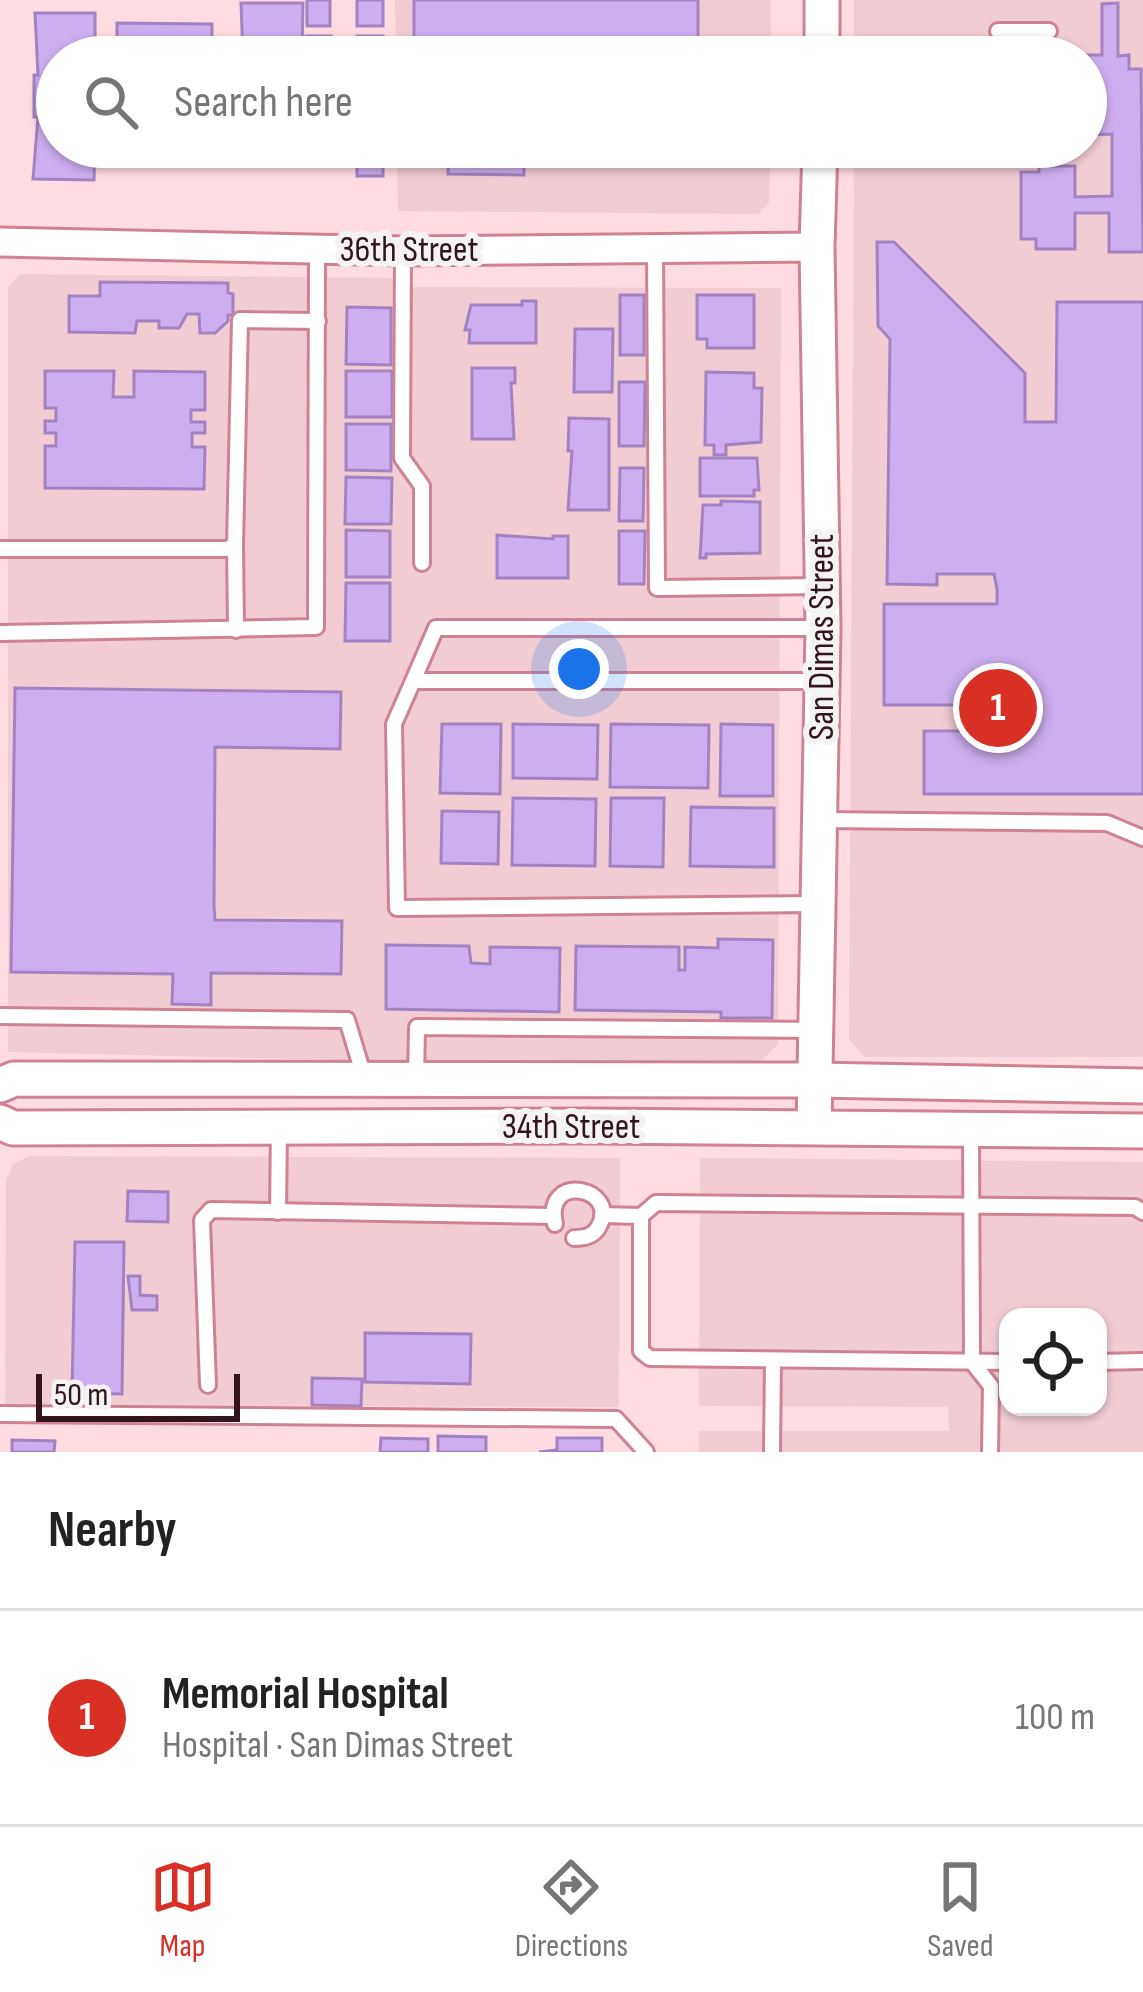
<!DOCTYPE html>
<meta charset="utf-8">
<style>
:root{--surface:#fff;--page:#f2f2f2;--text:#222;--muted:#767676;--line:#e0e0e0;--accent:#d93025}
body{margin:0;font-family:"Sofia Sans Condensed",sans-serif;background:var(--page);color:var(--text)}
.controls{position:absolute;right:36px;bottom:36px;display:grid;overflow:hidden;border-radius:24px;box-shadow:0 3px 9px #0004}
.controls button{width:108px;height:108px;display:grid;place-items:center;padding:0;border:0;border-bottom:3px solid var(--line);background:var(--surface);color:var(--text);font:60px sans-serif}
.scale{position:absolute;left:36px;bottom:30px;width:204px;box-sizing:border-box;padding-left:12px;border:6px solid #32141c;border-top:0;font-size:33px;line-height:42px;white-space:nowrap;color:#32141c;-webkit-text-stroke:9px #f3f3f3;paint-order:stroke}
.you{position:absolute;left:579px;top:669px;width:42px;height:42px;margin:-30px;border:9px solid #fff;border-radius:50%;background:#1a73e8;box-shadow:0 0 0 18px #1a73e833}
.badge{display:grid;place-items:center;width:78px;height:78px;border-radius:50%;background:var(--accent);color:#fff;font-size:39px;font-weight:700}
.pin{position:absolute;translate:-50% -50%;border:6px solid #fff;box-shadow:0 3px 12px #0006}
.list{margin:0;padding:0;list-style:none}
h2{display:flex;justify-content:space-between;align-items:center;height:156px;margin:0;padding:0 48px;font-size:51px}
h2 small{font-size:39px;font-weight:400;color:var(--muted)}
.list li{display:grid;grid-template-columns:78px 1fr auto;gap:36px;align-items:center;box-sizing:border-box;height:216px;padding:0 48px;border-top:3px solid var(--line)}
.list b{display:block;font-size:45px;white-space:nowrap}
.list p{margin:0;font-size:39px;white-space:nowrap;color:var(--muted)}
.list em{font-size:39px;font-style:normal;color:var(--muted)}
.icon{flex:none;width:66px;height:66px;fill:none;stroke:currentColor;stroke-width:2;stroke-linecap:round;stroke-linejoin:round}
.map{position:relative;flex:none;width:1143px;height:1452px;overflow:hidden}
.search{position:absolute;background:var(--surface);box-shadow:0 3px 9px #0004;left:36px;right:36px;top:36px;height:132px;display:flex;align-items:center;gap:30px;box-sizing:border-box;padding:0 42px;border-radius:66px;color:var(--muted);font-size:45px}
.sheet{height:372px;background:var(--surface)}
nav{display:flex;justify-content:space-around;align-items:center;box-sizing:border-box;height:168px;border-top:3px solid var(--line);background:var(--surface);font-size:33px;color:var(--muted)}
nav a{display:grid;justify-items:center;gap:6px}
nav .on{color:var(--accent)}
.map>svg:first-child{display:block}
.built{fill:#f1ccd3;fill-rule:evenodd}
.building{fill:#cdaef0;stroke:#a183c2;stroke-width:3}
.lines{fill:none;stroke-linecap:round;stroke-linejoin:round}
.service-casing{stroke:#cf8293;stroke-width:20}
.minor-casing{stroke:#cf8293;stroke-width:33}
.tertiary-casing{stroke:#cf8293;stroke-width:39}
.service{stroke:#fff;stroke-width:14}
.minor{stroke:#fff;stroke-width:27}
.tertiary{stroke:#fff;stroke-width:33}
.labels{text-anchor:middle;dominant-baseline:central;stroke-width:12;stroke-linejoin:round;paint-order:stroke}
.street-label{font-size:36px;fill:#32141c;stroke:#f3f3f3}
</style>
<div class="map">
<svg width="1143" height="1452" viewBox="0 0 1143 1452">
<rect width="100%" height="100%" fill="#fedce2"/>
<g class="built">
<path d="M395,0H771V57H396Z"/>
<path d="M854,0H1143V1057H864L849,1039L854,147H1086V57H854Z"/>
<path d="M397,147H770L769,203L758,214L398,211Z"/>
<path d="M20,274L400,278L401,287L781,288L778,1044L753,1070L8,1052V287Z"/>
<path d="M29,1156L620,1158L619,1407L5,1405L6,1180L13,1164Z"/>
<path d="M700,1158L1143,1162V1452H699V1431H949L948,1407L699,1406ZM1008,1317H1098V1407H1008Z"/>
</g>
<g class="building">
<rect x="307" y="0" width="23" height="26"/>
<rect x="357" y="0" width="26" height="26"/>
<rect x="414" y="0" width="284" height="57"/>
<path d="M241,3H303L302,57H243Z"/>
<path d="M1118,3V56L1129,55V69H1141L1143,252H1109V213H1075V249H1036V239H1021V172H1039V166H1075V197L1112,196V134L1086,135V55H1102V4Z"/>
<path d="M35,13H95V57H57V147H95L94,180L33,179L38,117H34V75H38Z"/>
<path d="M117,23L212,24V57H117Z"/>
<path d="M306,36H331L330,57H306Z"/>
<path d="M357,36H383V57H356Z"/>
<rect x="357" y="147" width="26" height="29"/>
<path d="M448,147H524V175L448,174Z"/>
<path d="M877,242H894L1025,373V422H1056L1057,302H1143V794H924V731H1032V705H884V604H997V589L994,574H937V585L887,584L890,339L878,326Z"/>
<path d="M100,282L228,283V293L233,294V315H228V321L215,333H200L199,314H187L179,328H159V321H137L135,333L69,332V296H100Z"/>
<rect x="620" y="295" width="24" height="60"/>
<path d="M697,295H754V348H707V339H697Z"/>
<path d="M522,301H536V343H469L470,330H465L471,305H522Z"/>
<path d="M347,307L391,308V365L346,364Z"/>
<path d="M575,329H613L612,392H574Z"/>
<path d="M472,368H515V383H511L514,439H472Z"/>
<path d="M45,371H114L113,397H134V371L205,372V410H191V422H205V433H192V447H205L204,489L45,488V446H56V433H45V421H56V408H45Z"/>
<rect x="346" y="371" width="46" height="46"/>
<path d="M706,372L754,373V388H762L761,442L726,445V455H714V445H705Z"/>
<path d="M619,382H645L644,446H619Z"/>
<path d="M569,418L609,419V510H568L572,451H568Z"/>
<path d="M346,424H391V471L346,470Z"/>
<path d="M700,458H757L759,490H754V496H700Z"/>
<path d="M620,468H644L643,521H619Z"/>
<path d="M346,477L392,478L391,524H345Z"/>
<path d="M721,501L760,502V553L706,554V558H700L703,505H721Z"/>
<path d="M346,530L390,531V577H346Z"/>
<path d="M619,531H645L644,584H619Z"/>
<path d="M497,535L553,539V536H568V578H497Z"/>
<path d="M346,583H390V641H345Z"/>
<path d="M15,688L341,692L340,749L215,747L214,906L215,920L342,921L341,974L211,973V1005L172,1004L173,974L11,972Z"/>
<path d="M442,724H501L500,794L440,793Z"/>
<path d="M513,724L598,725L597,779L513,778Z"/>
<path d="M611,724L709,725L708,788L610,787Z"/>
<path d="M721,724L773,725V796H720Z"/>
<path d="M513,798L596,799L595,866L512,865Z"/>
<path d="M611,798H664L663,867L610,866Z"/>
<path d="M691,807L774,808V867L690,866Z"/>
<path d="M442,811L499,812L498,864L441,863Z"/>
<path d="M718,939L773,940L772,1018H721V1012L575,1010L576,946L679,947V970H685V947L718,948Z"/>
<path d="M386,945L469,946L471,963L490,964V947L560,948L559,1012L386,1009Z"/>
<path d="M128,1191L168,1192V1222L127,1221Z"/>
<path d="M75,1242H124L122,1394L72,1393Z"/>
<path d="M128,1276H140V1295L157,1296V1310H132Z"/>
<path d="M365,1333L471,1334L470,1384L365,1382Z"/>
<path d="M312,1378L362,1379L361,1406L312,1405Z"/>
<path d="M438,1436L486,1437V1452H438Z"/>
<path d="M381,1438L428,1439V1452H380Z"/>
<path d="M557,1438H602V1452H539L557,1450Z"/>
<path d="M12,1440L55,1441L54,1452H12Z"/>
</g>
<g class="lines">
<defs>
<g id="service">
<path d="M998,31H1049"/>
<path d="M655,249L657,588L823,586"/>
<path d="M403,251L402,458L422,486V563"/>
<path d="M235,545L236,630"/>
<path d="M0,549H227L235,545L240,320L318,321"/>
<path d="M0,633L316,627L317,249"/>
<path d="M413,681L436,628H823"/>
<path d="M820,820L1107,823L1143,838"/>
<path d="M818,904L397,908L394,724L413,681H819"/>
<path d="M0,1016L347,1020L365,1080"/>
<path d="M416,1078L417,1027L816,1030"/>
<path d="M971,1129L972,1362L991,1386L990,1452"/>
<path d="M278,1212L279,1127"/>
<path d="M602,1215L641,1216V1351L650,1358L1008,1362"/>
<path d="M641,1216L656,1203L1135,1207L1143,1212"/>
<path d="M555,1224C543,1171 620,1188 599,1226C594,1236 585,1238 574,1238"/>
<path d="M1098,1362L1143,1361"/>
<path d="M208,1385L202,1220L211,1210L553,1216"/>
<path d="M0,1414L616,1419L646,1452"/>
<path d="M772,1452L773,1360"/>
</g>
<path id="minor" d="M0,242L403,251L817,247"/>
<g id="tertiary">
<path d="M822,57V0"/>
<path d="M0,1085L14,1079L815,1080L1143,1086"/>
<path d="M0,1122L13,1128L592,1126L1143,1131"/>
<path d="M814,1127L823,628L817,247L820,147"/>
</g>
</defs>
<use href="#service" class="service-casing"/>
<use href="#minor" class="minor-casing"/>
<use href="#tertiary" class="tertiary-casing"/>
<use href="#service" class="service"/>
<use href="#minor" class="minor"/>
<use href="#tertiary" class="tertiary"/>
</g>
<g class="labels">
<g class="street-label">
<text x="409" y="250">36th Street</text>
<text transform="translate(822 637) rotate(-90)">San Dimas Street</text>
<text x="571" y="1127">34th Street</text>
</g>
</g>
</svg>
<div class="controls">
<button><svg class="icon" aria-label="locate" viewBox="0 0 24 24"><circle cx="12" cy="12" r="6"/><path d="M12 2v4M12 18v4M2 12h4M18 12h4"/></svg></button>
</div>
<div class="scale">50 m</div>
<div class="you"></div>
<div class="pin badge" style="left:998px;top:708px">1</div>
<div class="search"><svg class="icon" aria-label="search" viewBox="0 0 24 24"><circle cx="10" cy="10" r="6"/><path d="M15 15l6 6"/></svg>Search here</div>
</div>
<section class="sheet">
<h2>Nearby<small></small></h2>
<ul class="list">
<li><span class="badge">1</span><div><b>Memorial Hospital</b><p>Hospital · San Dimas Street</p></div><em>100 m</em></li>
</ul>
</section>
<nav>
<a class="on"><svg class="icon" aria-label="map" viewBox="0 0 24 24"><path d="M3 6l6-2 6 2 6-2v14l-6 2-6-2-6 2zM9 4v14M15 6v14"/></svg>Map</a>
<a><svg class="icon" aria-label="directions" viewBox="0 0 24 24"><path d="M12 3l9 9-9 9-9-9zM9 14v-3h6M13 9l2 2-2 2"/></svg>Directions</a>
<a><svg class="icon" aria-label="saved" viewBox="0 0 24 24"><path d="M7 4h10v16l-5-4-5 4z"/></svg>Saved</a>
</nav>
